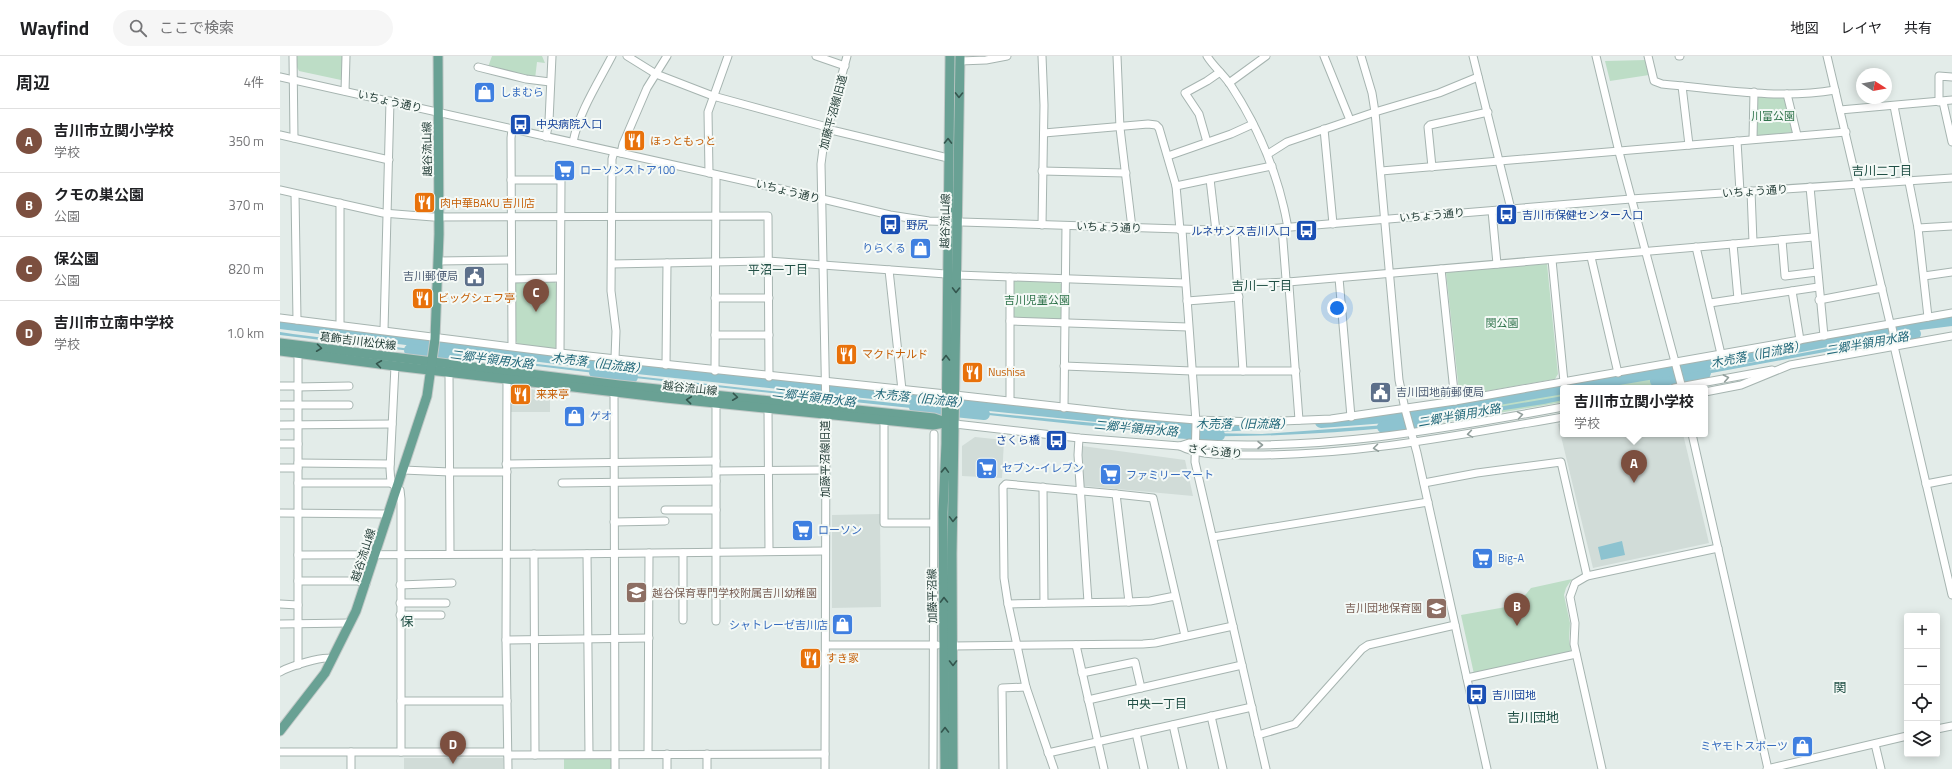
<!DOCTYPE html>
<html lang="ja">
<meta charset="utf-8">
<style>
:root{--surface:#fff;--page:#f6f6f6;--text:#202124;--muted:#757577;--line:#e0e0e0;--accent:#7c4f3f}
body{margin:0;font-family:"Titillium Web","Noto Sans JP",sans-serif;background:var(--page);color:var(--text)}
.controls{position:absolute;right:12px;bottom:12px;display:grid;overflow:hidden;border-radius:4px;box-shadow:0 2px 10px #0003}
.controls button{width:36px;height:36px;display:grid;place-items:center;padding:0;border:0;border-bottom:1px solid var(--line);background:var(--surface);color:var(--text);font:20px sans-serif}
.compass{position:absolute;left:1576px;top:12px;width:36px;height:36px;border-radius:50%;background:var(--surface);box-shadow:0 2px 10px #0003;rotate:101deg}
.you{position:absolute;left:1057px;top:252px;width:14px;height:14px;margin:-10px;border:3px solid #fff;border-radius:50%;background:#1a73e8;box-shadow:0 0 0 6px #1a73e833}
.badge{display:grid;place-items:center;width:26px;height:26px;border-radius:50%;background:var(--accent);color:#fff;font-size:13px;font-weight:700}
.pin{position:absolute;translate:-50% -33px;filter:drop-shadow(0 1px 2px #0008)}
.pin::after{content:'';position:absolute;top:21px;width:14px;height:12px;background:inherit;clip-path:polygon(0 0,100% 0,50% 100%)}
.popup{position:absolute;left:1280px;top:329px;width:148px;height:52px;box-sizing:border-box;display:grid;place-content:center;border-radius:4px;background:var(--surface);filter:drop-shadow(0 1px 3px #0005);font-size:13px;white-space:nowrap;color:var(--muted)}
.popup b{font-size:15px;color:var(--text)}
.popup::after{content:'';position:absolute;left:50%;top:100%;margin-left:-8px;border:8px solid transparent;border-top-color:var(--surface)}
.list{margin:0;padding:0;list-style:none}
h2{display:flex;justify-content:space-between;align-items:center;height:52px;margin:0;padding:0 16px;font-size:17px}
h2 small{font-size:13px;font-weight:400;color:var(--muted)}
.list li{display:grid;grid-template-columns:26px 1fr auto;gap:12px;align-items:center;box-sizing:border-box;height:64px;padding:0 16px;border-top:1px solid var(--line)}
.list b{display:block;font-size:15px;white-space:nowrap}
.list p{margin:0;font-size:13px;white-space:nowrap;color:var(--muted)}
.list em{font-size:13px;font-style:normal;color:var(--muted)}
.icon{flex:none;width:22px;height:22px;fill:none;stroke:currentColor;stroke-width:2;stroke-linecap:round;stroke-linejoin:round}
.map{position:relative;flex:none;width:1672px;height:713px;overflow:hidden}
header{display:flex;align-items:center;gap:24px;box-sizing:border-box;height:56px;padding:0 20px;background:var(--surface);border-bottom:1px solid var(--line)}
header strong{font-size:19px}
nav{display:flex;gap:22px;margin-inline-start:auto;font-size:14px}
.search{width:280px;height:36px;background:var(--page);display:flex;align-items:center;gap:10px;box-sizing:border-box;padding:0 14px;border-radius:22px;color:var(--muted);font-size:15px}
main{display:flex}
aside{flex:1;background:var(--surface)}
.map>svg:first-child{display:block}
.built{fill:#d1dcd8}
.green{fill:#bdddc6}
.water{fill:#8dc3d0}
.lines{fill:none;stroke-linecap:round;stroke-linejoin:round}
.river{stroke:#8dc3d0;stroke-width:12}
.minor-casing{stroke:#a6b4b0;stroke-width:9}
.major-casing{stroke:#c1c9c7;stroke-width:11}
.minor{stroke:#fff;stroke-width:7}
.major{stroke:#69a194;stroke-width:9}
.oneway{stroke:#34564e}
.oneway2{stroke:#919e9b}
.labels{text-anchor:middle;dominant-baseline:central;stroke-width:4;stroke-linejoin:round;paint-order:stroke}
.shop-label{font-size:11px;fill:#366cbe;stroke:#f4f9f6;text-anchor:start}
.street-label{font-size:11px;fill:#233d37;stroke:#f4f9f6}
.park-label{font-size:11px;fill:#2f734b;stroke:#f4f9f6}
.transit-label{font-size:11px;fill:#164399;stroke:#f4f9f6;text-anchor:start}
.food-label{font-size:11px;fill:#c56008;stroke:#f4f9f6;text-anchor:start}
.service-label{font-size:11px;fill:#4e5e75;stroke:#f4f9f6;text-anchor:end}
.education-label{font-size:11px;fill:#785e54;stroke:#f4f9f6;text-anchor:start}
.neighbourhood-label{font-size:12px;fill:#204f45;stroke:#f4f9f6}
.water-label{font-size:12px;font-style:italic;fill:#1f6678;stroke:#f4f9f6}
.quarter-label{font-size:13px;fill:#204f45;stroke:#f4f9f6}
</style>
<header>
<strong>Wayfind</strong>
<div class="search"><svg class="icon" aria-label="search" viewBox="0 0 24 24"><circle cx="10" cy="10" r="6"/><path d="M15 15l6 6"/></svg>ここで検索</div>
<nav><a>地図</a><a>レイヤ</a><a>共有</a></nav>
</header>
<main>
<aside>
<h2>周辺<small>4件</small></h2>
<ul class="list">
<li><span class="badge">A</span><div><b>吉川市立関小学校</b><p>学校</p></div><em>350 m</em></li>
<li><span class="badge">B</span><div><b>クモの巣公園</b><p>公園</p></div><em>370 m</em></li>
<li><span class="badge">C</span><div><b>保公園</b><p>公園</p></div><em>820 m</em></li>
<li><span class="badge">D</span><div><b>吉川市立南中学校</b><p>学校</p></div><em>1.0 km</em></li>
</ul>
</aside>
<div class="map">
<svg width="1672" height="713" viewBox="0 0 1672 713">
<rect width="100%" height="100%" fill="#e3ece9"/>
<g class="built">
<path d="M229,330L270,336V356H230Z"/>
<path d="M1283,367V378H1403L1429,487L1313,512L1278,368Z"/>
<path d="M695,381L724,384L722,422L682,420V390Z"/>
<path d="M802,390L905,404L913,440L804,430Z"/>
<path d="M600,458L601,551L552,552V459Z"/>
<rect x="124" y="702" width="99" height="11"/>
</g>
<g class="green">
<path d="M17,0H63V21L61,24L19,15L17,11Z"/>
<path d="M212,0H262L265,7L257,6L255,23L208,11Z"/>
<path d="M1366,4L1369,19L1330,25L1325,5Z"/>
<path d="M1476,40H1505L1513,76L1478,80L1476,77Z"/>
<path d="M1267,208L1278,318L1275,323L1184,339L1179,335L1166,216Z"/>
<path d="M735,224L779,226L782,229V262L779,264L735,262L733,260V226Z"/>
<path d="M236,226H275L276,228L277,291L273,293L238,288L235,284Z"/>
<path d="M1389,311L1392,327L1362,332H1283V346L1137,371L1132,354Z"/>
<path d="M1292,523L1286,532L1284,539L1290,567L1289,583L1291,597L1194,618L1181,559L1237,549L1251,532Z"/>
<path d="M284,701H331L333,704V713H284Z"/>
</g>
<g class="water">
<path d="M0,276L13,278L147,295V297L0,279Z"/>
<path d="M1603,282L1604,285L1410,321V318Z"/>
<path d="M165,297L332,317L331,319L165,299Z"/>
<path d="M337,318L537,340L536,342L337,320Z"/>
<path d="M1283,340V344L1264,348L1138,367L1137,365Z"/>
<path d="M555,341L652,351L650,354L555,344Z"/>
<path d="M689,355L908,376V378L802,369L690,357Z"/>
<path d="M1119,368V371C1053,377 991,381 924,380V377L982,378Z"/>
<path d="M1342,485L1345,499L1321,504L1318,491Z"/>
</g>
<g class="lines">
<g class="river">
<path d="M0,267L339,310L554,333L827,361L938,370L974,368"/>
<path d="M1588,286L1635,278"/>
<path d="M130,294L181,301"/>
<path d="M315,316L352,321"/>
<path d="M1376,325L1425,317"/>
<path d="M1285,332L1451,304L1616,271L1672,264"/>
<path d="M522,339L571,345"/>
<path d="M635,351L704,358"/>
<path d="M1041,366L1119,360L1283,332"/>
<path d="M1103,371L1152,364"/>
<path d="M892,376L939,379"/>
</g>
<defs>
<g id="minor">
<path d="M13,0L14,82"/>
<path d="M347,0L376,18L433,40L547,71"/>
<path d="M536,0L565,10"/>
<path d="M837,0L840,72L852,172"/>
<path d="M927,0C933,10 943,18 950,28C979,72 999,120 1008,172"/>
<path d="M1044,0L1070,64"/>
<path d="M1081,0L1092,37L1095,56L1119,324L1125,353L1137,397L1207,713"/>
<path d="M1193,0L1231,153"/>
<path d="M1316,0L1339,96L1402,332"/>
<path d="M1368,0L1374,25L1382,28C1439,33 1498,44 1555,34"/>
<path d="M1399,0H1400"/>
<path d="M1547,0L1610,267"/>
<path d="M680,5L706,4L727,0"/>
<path d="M198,11L246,23L270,26"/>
<path d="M0,21L492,131L610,159L649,165L963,175L1351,143L1672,122"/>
<path d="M949,27L986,0"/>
<path d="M1402,30L1409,89"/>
<path d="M65,35L66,0"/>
<path d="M1507,38L1517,79"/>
<path d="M1659,46V20L1672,21"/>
<path d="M1663,46L1672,86"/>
<path d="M1614,50L1638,172L1648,261"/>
<path d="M1560,54L1672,44"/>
<path d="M232,73L231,82L232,290"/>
<path d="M547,73L668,102"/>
<path d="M1044,73L1053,168"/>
<path d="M764,77L868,68L876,69L879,72L896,130L900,174"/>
<path d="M0,79L109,104"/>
<path d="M266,81L269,65L272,0"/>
<path d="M1473,83L1474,36"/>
<path d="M1457,85L1460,136"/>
<path d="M293,86C299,56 318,27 332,0"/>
<path d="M927,86L919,58L905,37L927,25L940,16"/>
<path d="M334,96L332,103L331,235L336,275L335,302"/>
<path d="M341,97L343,88L367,32L387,0"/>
<path d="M988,98L1007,86L1095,56L1159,37L1198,21"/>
<path d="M888,100L951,78L973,68"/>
<path d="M1152,111L1148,71L1150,69L1208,56"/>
<path d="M762,115L846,117"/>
<path d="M1101,115L1566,76"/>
<path d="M429,117L428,56L448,0"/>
<path d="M930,123L936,175"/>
<path d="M231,124H281L280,297"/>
<path d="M896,130L992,110"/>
<path d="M1530,131L1544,280"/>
<path d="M0,134L103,157L153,161L488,160L489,321"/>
<path d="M1471,135L1473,186"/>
<path d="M15,138L17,264"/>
<path d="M60,147V269"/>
<path d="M1212,155L1217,208"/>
<path d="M762,169L764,49L762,0"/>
<path d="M1002,172L1006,223L1009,230L1019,364"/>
<path d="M1638,172L1672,170"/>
<path d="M902,174L916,366L915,406L986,713"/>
<path d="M954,175L963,315"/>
<path d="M1502,184L1505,220L1537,216"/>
<path d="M1453,188L1458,243"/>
<path d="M1416,191L1441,298"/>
<path d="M1311,201L1338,317"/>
<path d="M1272,204L1284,326"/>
<path d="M158,205L231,204"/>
<path d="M332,208L488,205L666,218"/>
<path d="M1161,213L1175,345"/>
<path d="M609,214L622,334"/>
<path d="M677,219L905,227"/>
<path d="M1644,220L1672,216"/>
<path d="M1059,222L1071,361"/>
<path d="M232,223L279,222"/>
<path d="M958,228L1008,226L1534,181"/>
<path d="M1512,235L1520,284"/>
<path d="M435,242H489"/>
<path d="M1539,244L1602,232"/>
<path d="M907,245L959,241"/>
<path d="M1430,247L1538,231"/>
<path d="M0,262L280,297L666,338"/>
<path d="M730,265L908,271"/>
<path d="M1611,267L1616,289"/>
<path d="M104,274L110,45"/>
<path d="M435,279H489"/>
<path d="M1614,290L1672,539"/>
<path d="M386,309L387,207"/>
<path d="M115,310L110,413L111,427L120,434L121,443V696"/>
<path d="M784,310L912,315H1016"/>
<path d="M435,315L436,119"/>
<path d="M169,316L170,498"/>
<path d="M227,322L226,584L228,713"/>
<path d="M0,330H17"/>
<path d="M17,331L69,330"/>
<path d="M1394,332L1492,314"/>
<path d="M334,335L335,713"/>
<path d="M1425,336L1461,329L1510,309L1672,280"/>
<path d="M675,339L846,358L916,364L976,366L1051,363L1175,345L1672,257"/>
<path d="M730,344V221"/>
<path d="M436,347V565"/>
<path d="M0,349H69"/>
<path d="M488,352L489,495"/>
<path d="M784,352L786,170"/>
<path d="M604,364V467H652"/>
<path d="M675,368L799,382L900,390L909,387C1035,396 1160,374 1283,351"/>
<path d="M0,369L112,368"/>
<path d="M1412,378L1488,713"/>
<path d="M799,382L798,399L808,546"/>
<path d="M0,388H18"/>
<path d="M900,390C919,400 947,398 968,399C1075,400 1179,379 1283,361"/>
<path d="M18,407L110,408"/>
<path d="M226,408L436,405"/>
<path d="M0,412H18"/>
<path d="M123,414L170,416H227"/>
<path d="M436,415L545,414"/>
<path d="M18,427H111"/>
<path d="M282,427L436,425"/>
<path d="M1144,427L1197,417L1281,406L1307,520"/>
<path d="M1646,428L1672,423"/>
<path d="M763,431L764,547"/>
<path d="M385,454H436"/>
<path d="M0,457L108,458"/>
<path d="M334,466L385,465"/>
<path d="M933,481L1148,446"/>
<path d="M403,497V564"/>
<path d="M254,498L255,699"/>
<path d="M307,498L309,698"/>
<path d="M18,499L282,498L545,495"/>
<path d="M18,525H78L86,528"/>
<path d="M120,529L172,527"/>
<path d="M895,540L870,545L849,546L836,438L873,442L905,580"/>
<path d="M120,547H166"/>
<path d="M0,548L18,549"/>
<path d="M728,548L849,546"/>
<path d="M120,559H161"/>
<path d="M0,568L70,567"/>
<path d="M226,584L369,582"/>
<path d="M546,589H657"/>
<path d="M796,589L824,713"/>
<path d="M672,590L863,588L875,587L953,570"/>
<path d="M18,609V297"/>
<path d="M0,616C8,611 44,599 52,603"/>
<path d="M802,617L855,606L861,632"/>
<path d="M1187,622L1296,598"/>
<path d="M808,644L962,609"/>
<path d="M121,645H227"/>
<path d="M931,660L943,713"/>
<path d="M893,669L903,713"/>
<path d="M1657,673L1672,670"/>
<path d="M856,677L864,713"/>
<path d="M978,679L1015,668L1082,593L1088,589L1175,569"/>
<path d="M1595,688L1601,713"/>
<path d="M0,696H227"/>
<path d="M71,696V713"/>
<path d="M768,697L972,651"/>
<path d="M368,698L369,497"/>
<path d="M387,698V713"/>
<path d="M228,699L545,698"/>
<path d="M427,713V698"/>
<path d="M545,713L546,357L541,108L544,85L567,0"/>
<path d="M653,713L654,378"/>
<path d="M723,713L722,632L746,631"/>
<path d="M774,713L746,631L728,548L724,522L723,431L726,428L836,438"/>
<path d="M1322,713L1294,588L1295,567L1290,541L1295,527L1307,520L1438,492"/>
<path d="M1487,713L1627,680"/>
</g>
<g id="major">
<path d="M0,287L339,329L654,362L671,368"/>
<path d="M0,295L115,310L386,342L653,369L664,367"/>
<path d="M0,675L45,617L76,555L147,340L155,283L159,178L158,0"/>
<path d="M665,713L663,456L666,388L670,0"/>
<path d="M673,713L672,498L680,0"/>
</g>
</defs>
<use href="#minor" class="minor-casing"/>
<use href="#major" class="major-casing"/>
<use href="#minor" class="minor"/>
<use href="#major" class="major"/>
</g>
<defs><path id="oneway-chevron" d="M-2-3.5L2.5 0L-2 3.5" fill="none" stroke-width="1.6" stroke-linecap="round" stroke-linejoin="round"/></defs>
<g class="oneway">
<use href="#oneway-chevron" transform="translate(679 39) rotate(91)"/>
<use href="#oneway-chevron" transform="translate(668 85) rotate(-89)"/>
<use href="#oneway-chevron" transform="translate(676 234) rotate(91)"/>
<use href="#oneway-chevron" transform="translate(39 292) rotate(7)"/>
<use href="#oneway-chevron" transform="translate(666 302) rotate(-90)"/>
<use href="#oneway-chevron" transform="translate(99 308) rotate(-172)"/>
<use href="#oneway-chevron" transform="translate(455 341) rotate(6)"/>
<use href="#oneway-chevron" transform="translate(409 344) rotate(-174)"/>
<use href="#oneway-chevron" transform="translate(665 414) rotate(-88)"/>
<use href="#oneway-chevron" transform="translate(673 463) rotate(92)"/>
<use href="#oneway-chevron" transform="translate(664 544) rotate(-91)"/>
<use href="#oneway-chevron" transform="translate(673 607) rotate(90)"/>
<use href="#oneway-chevron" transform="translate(665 674) rotate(-90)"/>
</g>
<g class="oneway2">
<use href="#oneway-chevron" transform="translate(1446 322) rotate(-11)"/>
<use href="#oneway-chevron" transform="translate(1240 359) rotate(-10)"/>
<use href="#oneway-chevron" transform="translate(1190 378) rotate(171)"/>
<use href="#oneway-chevron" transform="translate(980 389)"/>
<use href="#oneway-chevron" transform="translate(1096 392) rotate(173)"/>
</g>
<defs>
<symbol id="shop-square" viewBox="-11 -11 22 22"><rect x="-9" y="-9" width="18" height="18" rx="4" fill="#3f7fe0" stroke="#f4f9f6"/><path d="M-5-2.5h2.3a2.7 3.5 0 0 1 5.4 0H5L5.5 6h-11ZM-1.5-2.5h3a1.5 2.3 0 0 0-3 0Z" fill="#fff"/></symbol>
<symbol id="bus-square" viewBox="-11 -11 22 22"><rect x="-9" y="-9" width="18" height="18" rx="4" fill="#1a4fb4" stroke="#f4f9f6"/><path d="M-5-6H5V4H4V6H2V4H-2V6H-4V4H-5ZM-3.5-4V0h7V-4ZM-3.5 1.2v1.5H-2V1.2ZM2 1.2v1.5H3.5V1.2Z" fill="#fff"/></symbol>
<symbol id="restaurant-square" viewBox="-11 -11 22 22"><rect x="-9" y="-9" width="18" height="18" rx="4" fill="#e8710a" stroke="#f4f9f6"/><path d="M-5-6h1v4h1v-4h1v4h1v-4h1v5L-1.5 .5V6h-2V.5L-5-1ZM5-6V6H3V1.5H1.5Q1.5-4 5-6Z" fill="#fff"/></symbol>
<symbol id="supermarket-square" viewBox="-11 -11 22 22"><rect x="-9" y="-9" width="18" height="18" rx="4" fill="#3f7fe0" stroke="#f4f9f6"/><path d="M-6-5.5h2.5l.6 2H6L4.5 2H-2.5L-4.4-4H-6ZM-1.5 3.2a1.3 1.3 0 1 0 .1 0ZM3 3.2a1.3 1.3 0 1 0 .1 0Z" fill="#fff"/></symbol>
<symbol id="civic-square" viewBox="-11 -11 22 22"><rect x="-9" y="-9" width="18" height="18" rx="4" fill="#5c6f8a" stroke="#f4f9f6"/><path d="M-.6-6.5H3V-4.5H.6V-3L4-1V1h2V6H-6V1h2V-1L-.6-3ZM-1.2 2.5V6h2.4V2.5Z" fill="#fff"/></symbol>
<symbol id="school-square" viewBox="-11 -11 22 22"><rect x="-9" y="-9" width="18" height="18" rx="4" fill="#8d6e63" stroke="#f4f9f6"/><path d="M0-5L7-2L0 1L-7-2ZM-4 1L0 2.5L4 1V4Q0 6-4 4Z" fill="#fff"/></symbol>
</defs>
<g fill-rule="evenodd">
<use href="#shop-square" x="192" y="24" width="25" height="25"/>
<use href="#bus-square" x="228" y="56" width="25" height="25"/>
<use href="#restaurant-square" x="342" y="72" width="25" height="25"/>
<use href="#supermarket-square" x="272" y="102" width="25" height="25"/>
<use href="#restaurant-square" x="132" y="134" width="25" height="25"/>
<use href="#bus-square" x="1214" y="146" width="25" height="25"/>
<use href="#bus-square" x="598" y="156" width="25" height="25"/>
<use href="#bus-square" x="1014" y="162" width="25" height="25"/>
<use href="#shop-square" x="628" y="180" width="25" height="25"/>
<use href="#civic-square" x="182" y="208" width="25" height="25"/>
<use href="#restaurant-square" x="130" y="230" width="25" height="25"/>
<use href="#restaurant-square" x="554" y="286" width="25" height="25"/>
<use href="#restaurant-square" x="680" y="304" width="25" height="25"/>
<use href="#civic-square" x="1088" y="324" width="25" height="25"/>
<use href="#restaurant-square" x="228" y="326" width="25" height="25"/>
<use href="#shop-square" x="282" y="348" width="25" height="25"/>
<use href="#bus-square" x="764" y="372" width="25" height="25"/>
<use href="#supermarket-square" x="694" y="400" width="25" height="25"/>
<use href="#supermarket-square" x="818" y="406" width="25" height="25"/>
<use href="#supermarket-square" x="510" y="462" width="25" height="25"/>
<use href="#supermarket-square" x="1190" y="490" width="25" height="25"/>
<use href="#school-square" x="344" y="524" width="25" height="25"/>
<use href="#school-square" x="1144" y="540" width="25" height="25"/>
<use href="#shop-square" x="550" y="556" width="25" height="25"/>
<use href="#restaurant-square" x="518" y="590" width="25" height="25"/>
<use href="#bus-square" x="1184" y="626" width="25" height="25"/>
<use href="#shop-square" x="1510" y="678" width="25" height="25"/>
</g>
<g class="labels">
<g class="shop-label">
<text x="220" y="36">しまむら</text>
<text x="300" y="114">ローソンストア100</text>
<text x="626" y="192" text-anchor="end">りらくる</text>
<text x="310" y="360">ゲオ</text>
<text x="722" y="412">セブン-イレブン</text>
<text x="846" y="419">ファミリーマート</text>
<text x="538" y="474">ローソン</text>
<text x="1218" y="502">Big-A</text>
<text x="548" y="569" text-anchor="end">シャトレーゼ吉川店</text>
<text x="1508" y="690" text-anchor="end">ミヤモトスポーツ</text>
</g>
<g class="street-label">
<text transform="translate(110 45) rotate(13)">いちょう通り</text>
<text transform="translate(553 56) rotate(-75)">加藤平沼線旧道</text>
<text transform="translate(147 93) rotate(-91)">越谷流山線</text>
<text transform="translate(508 135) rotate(14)">いちょう通り</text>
<text transform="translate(1475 135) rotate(-4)">いちょう通り</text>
<text transform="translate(1152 159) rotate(-5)">いちょう通り</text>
<text transform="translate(665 165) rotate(-89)">越谷流山線</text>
<text transform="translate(829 171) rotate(2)">いちょう通り</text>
<text transform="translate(78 285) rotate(7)">葛飾吉川松伏線</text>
<text transform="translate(410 332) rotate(6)">越谷流山線</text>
<text transform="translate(935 395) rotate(6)">さくら通り</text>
<text transform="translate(545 403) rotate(-90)">加藤平沼線旧道</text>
<text transform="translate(83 499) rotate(-72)">越谷流山線</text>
<text transform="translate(652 540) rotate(-91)">加藤平沼線</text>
</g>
<g class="park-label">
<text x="1493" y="60">川富公園</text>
<text x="757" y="244">吉川児童公園</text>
<text x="1222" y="267">関公園</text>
</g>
<g class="transit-label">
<text x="256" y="68">中央病院入口</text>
<text x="1242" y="159">吉川市保健センター入口</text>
<text x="626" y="169">野尻</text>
<text x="1010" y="175" text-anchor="end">ルネサンス吉川入口</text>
<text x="760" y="384" text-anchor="end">さくら橋</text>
<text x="1212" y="639">吉川団地</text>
</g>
<g class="food-label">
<text x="370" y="85">ほっともっと</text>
<text x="160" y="147">肉中華BAKU 吉川店</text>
<text x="158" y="242">ビッグシェフ亭</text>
<text x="582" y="298">マクドナルド</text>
<text x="708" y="316">Nushisa</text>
<text x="256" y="338">来来亭</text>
<text x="546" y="602">すき家</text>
</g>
<g class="service-label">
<text x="178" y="220">吉川郵便局</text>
<text x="1116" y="336" text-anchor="start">吉川団地前郵便局</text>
</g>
<g class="education-label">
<text x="372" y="537">越谷保育専門学校附属吉川幼稚園</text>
<text x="1142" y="552" text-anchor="end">吉川団地保育園</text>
</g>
<g class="neighbourhood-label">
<text x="1602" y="114">吉川二丁目</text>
<text x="498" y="213">平沼一丁目</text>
<text x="982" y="229">吉川一丁目</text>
<text x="877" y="647">中央一丁目</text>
</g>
<g class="water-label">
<text transform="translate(1587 287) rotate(-10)">二郷半領用水路</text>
<text transform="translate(1478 298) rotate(-11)">木売落（旧流路）</text>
<text transform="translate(212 303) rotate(7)">二郷半領用水路</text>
<text transform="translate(319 307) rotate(7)">木売落（旧流路）</text>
<text transform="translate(534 341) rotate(7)">二郷半領用水路</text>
<text transform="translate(641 342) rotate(6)">木売落（旧流路）</text>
<text transform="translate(1179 359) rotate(-10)">二郷半領用水路</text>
<text x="964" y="367">木売落（旧流路）</text>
<text transform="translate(856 372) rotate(5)">二郷半領用水路</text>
</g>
<g class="quarter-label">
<text x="127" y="565">保</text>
<text x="1560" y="631">関</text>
<text x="1253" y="661">吉川団地</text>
</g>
</g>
</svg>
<div class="controls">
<button>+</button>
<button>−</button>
<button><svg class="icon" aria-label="locate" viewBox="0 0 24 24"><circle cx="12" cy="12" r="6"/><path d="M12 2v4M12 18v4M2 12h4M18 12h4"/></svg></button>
<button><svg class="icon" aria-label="layers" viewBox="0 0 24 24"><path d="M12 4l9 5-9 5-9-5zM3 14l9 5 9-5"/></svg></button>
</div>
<svg class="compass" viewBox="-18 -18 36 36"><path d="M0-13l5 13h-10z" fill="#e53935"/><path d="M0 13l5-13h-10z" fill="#757577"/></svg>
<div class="you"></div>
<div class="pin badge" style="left:1354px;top:427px">A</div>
<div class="popup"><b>吉川市立関小学校</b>学校</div>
<div class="pin badge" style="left:1237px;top:570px">B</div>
<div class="pin badge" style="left:256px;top:256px">C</div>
<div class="pin badge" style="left:173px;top:708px">D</div>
</div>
</main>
